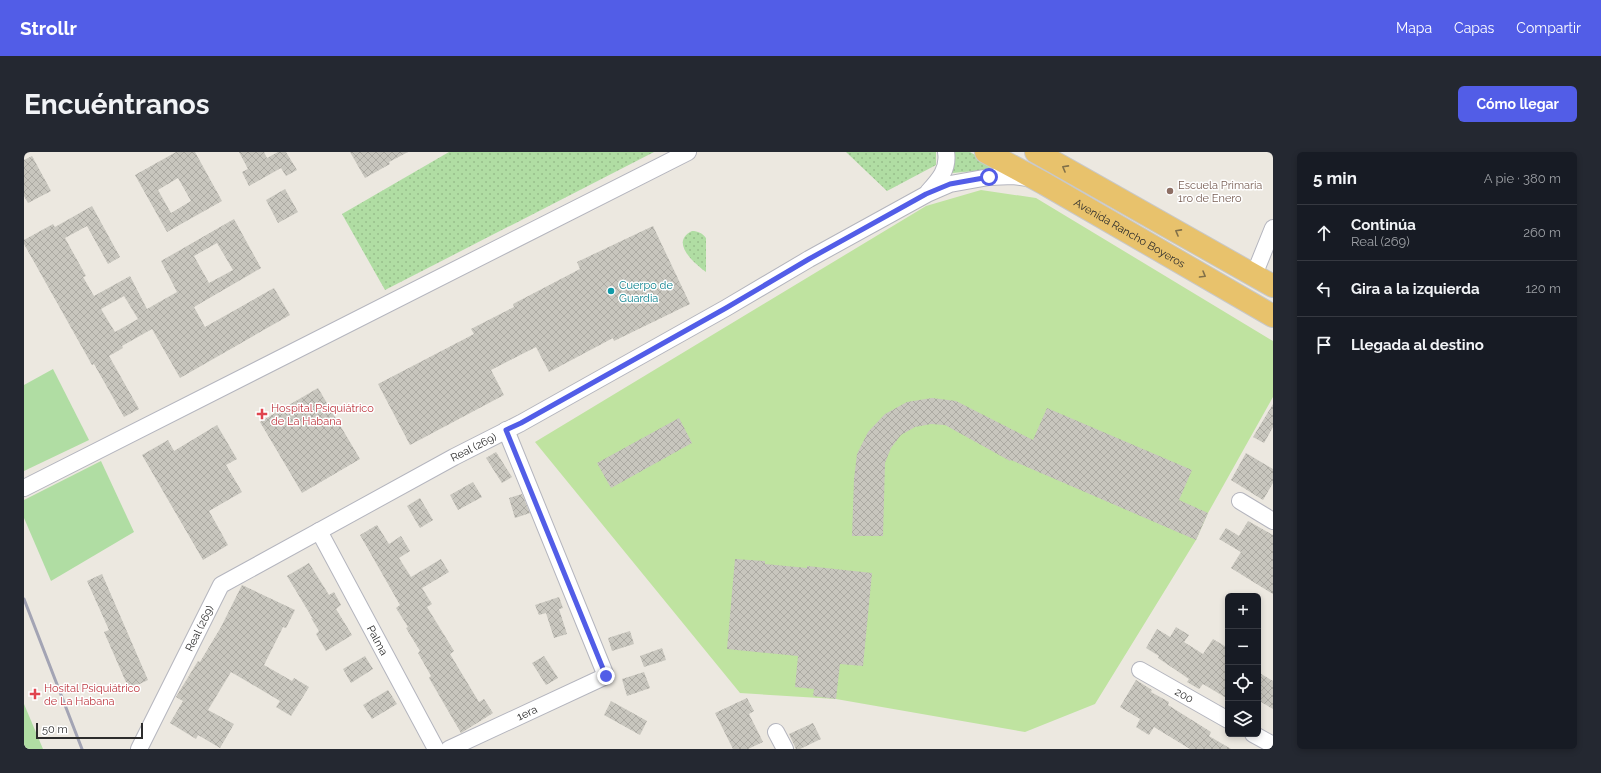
<!DOCTYPE html>
<html lang="es">
<meta charset="utf-8">
<style>
:root{--surface:#171b24;--page:#242831;--text:#f1f3f6;--muted:#9ea1a6;--line:#363941;--accent:#525de7}
body{margin:0;font-family:Raleway,sans-serif;background:var(--page);color:var(--text)}
.controls{position:absolute;right:12px;bottom:12px;display:grid;overflow:hidden;border-radius:6px;box-shadow:0 2px 6px #0003}
.controls button{width:36px;height:36px;display:grid;place-items:center;padding:0;border:0;border-bottom:1px solid var(--line);background:var(--surface);color:var(--text);font:20px sans-serif}
.scale{position:absolute;left:12px;bottom:10px;width:107px;box-sizing:border-box;padding-left:4px;border:2px solid #2c2c2c;border-top:0;font-size:11px;line-height:14px;white-space:nowrap;color:#2c2c2c;-webkit-text-stroke:3px #fff;paint-order:stroke}
.stop{position:absolute;width:12px;height:12px;margin:-9px;border:3px solid #525de7;border-radius:50%;background:#fff}
.stop.end{background:#525de7;border-color:#fff;box-shadow:0 1px 4px #0008}
.list{margin:0;padding:0;list-style:none}
h2{display:flex;justify-content:space-between;align-items:center;height:52px;margin:0;padding:0 16px;font-size:17px}
h2 small{font-size:13px;font-weight:400;color:var(--muted)}
.list li{display:grid;grid-template-columns:26px 1fr auto;gap:12px;align-items:center;box-sizing:border-box;height:56px;padding:0 16px;border-top:1px solid var(--line)}
.list b{display:block;font-size:15px;white-space:nowrap}
.list p{margin:0;font-size:13px;white-space:nowrap;color:var(--muted)}
.list em{font-size:13px;font-style:normal;color:var(--muted)}
.icon{flex:none;width:22px;height:22px;fill:none;stroke:currentColor;stroke-width:2;stroke-linecap:round;stroke-linejoin:round}
.map{position:relative;flex:none;width:1249px;height:597px;overflow:hidden;border-radius:6px}
header{display:flex;align-items:center;gap:24px;box-sizing:border-box;height:56px;padding:0 20px;background:var(--accent);color:#fff}
header strong{font-size:19px}
nav{display:flex;gap:22px;margin-inline-start:auto;font-size:14px}
.intro{display:flex;align-items:center;justify-content:space-between;box-sizing:border-box;height:96px;padding:0 24px}
h1{margin:0;font-size:28px}
.button{padding:10px 18px;border-radius:6px;background:var(--accent);color:#fff;font-size:14px;font-weight:700}
main{display:flex;gap:24px;padding:0 24px}
aside{flex:1;background:var(--surface);border-radius:6px;box-shadow:0 2px 6px #0003}
.map>svg:first-child{display:block}
.grass{fill:url(#grass-dots)}
.park{fill:#b0dda3}
.pitch{fill:#bfe3a0}
.building{fill:url(#building-cross-hatch);fill-rule:evenodd}
.lines{fill:none;stroke-linecap:round;stroke-linejoin:round}
.minor-casing{stroke:#b4b5be;stroke-width:18}
.trunk-casing{stroke:#c8c8c8;stroke-width:24}
.minor{stroke:#fff;stroke-width:16}
.trunk{stroke:#e8c26c;stroke-width:22}
.rail{stroke:#a3a4b4;stroke-width:3}
.oneway{stroke:#817049}
.route{stroke:#525de7;stroke-width:5}
.education-dot{fill:#8d6e63;stroke:#fff;stroke-width:1.5}
.culture-dot{fill:#0f9aa8;stroke:#fff;stroke-width:1.5}
.health-dot{fill:#e0444e;stroke:#fff;stroke-width:1.5}
.labels{text-anchor:middle;dominant-baseline:central;stroke-width:3;stroke-linejoin:round;paint-order:stroke}
.education-label{font-size:11px;fill:#785e54;stroke:#fff;text-anchor:start}
.street-label{font-size:11px;fill:#2c2c2c;stroke:#fff}
.culture-label{font-size:11px;fill:#0d838f;stroke:#fff;text-anchor:start}
.health-label{font-size:11px;fill:#be3a42;stroke:#fff;text-anchor:start}
</style>
<header>
<strong>Strollr</strong>
<nav><a>Mapa</a><a>Capas</a><a>Compartir</a></nav>
</header>
<div class="intro"><h1>Encuéntranos</h1><a class="button">Cómo llegar</a></div>
<main>
<div class="map">
<svg width="1249" height="597" viewBox="0 0 1249 597">
<defs>
<pattern id="grass-dots" width="8" height="8" patternUnits="userSpaceOnUse"><rect width="8" height="8" fill="#b0dda3"/><path d="M2 2h.1M6 6h.1" fill="none" stroke="#98be8c" stroke-width="1.8" stroke-linecap="round"/></pattern>
<pattern id="building-cross-hatch" width="8" height="8" patternUnits="userSpaceOnUse"><rect width="8" height="8" fill="#c8c6be"/><path d="M0 0l8 8M0 8l8-8" fill="none" stroke="#acaaa3"/></pattern>
</defs>
<rect width="100%" height="100%" fill="#ece8e0"/>
<g class="grass">
<path d="M425,0H630L361,138L318,62Z"/>
<path d="M822,0H912V13L863,39Z"/>
<path d="M927,0H946L975,17L928,21Z"/>
<path d="M668,79C674,79 678,81 682,86V120C671,112 645,90 668,79Z"/>
</g>
<g class="park">
<path d="M29,217L65,288L0,319V233Z"/>
<path d="M77,309L110,380L27,429L0,366V348Z"/>
<path d="M0,552L19,597H0Z"/>
</g>
<path class="pitch" d="M957,38L1012,46L1249,189V245L1184,361L1172,388L1071,552L1001,580L812,547L716,541L511,290L902,54Z"/>
<g class="building">
<path d="M152,0H171L198,49L143,80L111,23ZM154,26L167,49L147,61L134,38Z"/>
<path d="M215,0H240L243,6L254,0H262L273,18L262,24L257,16L225,34L218,20L224,17Z"/>
<path d="M326,0H384L365,10L366,12L341,26Z"/>
<path d="M8,4L27,39L4,51L0,44V8Z"/>
<path d="M261,37L274,60L254,71L242,48Z"/>
<path d="M68,54L96,105L84,112L63,74L41,86L62,124L59,125L70,144L106,124L123,157L153,140L137,109L210,67L237,116L170,155L181,175L250,136L266,163L156,226L128,177L98,194L99,196L85,204L115,257L100,265L70,212L68,213L0,92V88L29,72L31,75ZM193,91L209,118L185,131L170,104ZM100,144L114,167L91,180L77,157Z"/>
<path d="M629,74L666,152L590,189L589,186L525,220L512,195L467,218L480,243L386,293L354,232L450,182L447,177L490,155L489,152L556,117L553,110Z"/>
<path d="M294,236L336,307L278,341L236,270Z"/>
<path d="M908,246L932,249L1009,288L1023,256L1168,318L1155,348L1184,361L1172,388L987,308L986,309L921,273L907,272L891,275L877,283L867,296L861,311L859,384H828L830,327L833,302L844,280L861,262L883,250Z"/>
<path d="M1249,252V275L1240,291L1229,285Z"/>
<path d="M655,266L668,291L587,336L573,311Z"/>
<path d="M193,273L213,307L202,313L218,340L185,359L204,393L179,408L118,303L144,288L150,299Z"/>
<path d="M472,300L488,325L478,331L462,306Z"/>
<path d="M1222,301L1249,317V331L1239,348L1207,328Z"/>
<path d="M449,330L458,345L434,358L426,343Z"/>
<path d="M498,342L506,361L491,366L485,346Z"/>
<path d="M396,346L409,368L396,376L383,354Z"/>
<path d="M1224,369L1249,383V442L1207,416L1217,400L1195,387L1202,376L1215,384Z"/>
<path d="M353,373L365,392L377,384L386,399L375,406L387,425L417,407L425,420L398,436L408,452L403,455L430,499L426,502L455,550L460,547L469,561L437,581L405,526L407,524L394,501L396,499L382,476L384,475L372,456L376,453L336,383Z"/>
<path d="M711,407L741,409V412L783,416V414L848,421L839,514L816,512L812,547L789,544L790,537L771,535L774,504L703,497Z"/>
<path d="M285,411L305,443L310,440L317,453L312,457L328,483L302,499L292,482L295,479L287,466L289,467L263,424Z"/>
<path d="M78,422L124,528L105,537L80,480L85,478L63,429Z"/>
<path d="M218,433L271,458L262,476L259,475L240,513L268,529L270,526L285,535L267,564L252,555L256,549L207,520L184,558L210,572L196,596L174,583L172,587L146,571L159,549L152,545L174,509L176,510L197,475Z"/>
<path d="M535,445L539,456L535,457L543,482L530,486L522,461L515,463L511,453Z"/>
<path d="M1152,475L1165,483L1160,490L1179,502L1189,487L1204,496V547L1179,532L1175,537L1163,530L1165,527L1134,506L1135,504L1122,496L1133,477L1146,485Z"/>
<path d="M606,479L610,492L588,499L584,486Z"/>
<path d="M638,496L642,508L620,515L616,504Z"/>
<path d="M341,504L349,517L327,531L319,517Z"/>
<path d="M520,504L534,526L522,533L508,511Z"/>
<path d="M620,520L626,536L603,544L598,527Z"/>
<path d="M1234,520L1249,529V557L1234,548Z"/>
<path d="M1112,528L1128,538L1127,540L1145,550L1144,553L1187,580L1185,584L1207,597H1166L1130,575L1125,583L1112,575L1116,567L1096,555Z"/>
<path d="M364,538L373,552L348,567L339,553Z"/>
<path d="M723,546L730,559L725,562L739,590L724,597H709L691,561Z"/>
<path d="M587,549L623,569L616,583L580,563Z"/>
<path d="M789,571L797,587L776,597H772L765,582Z"/>
</g>
<g class="lines">
<defs>
<g id="minor">
<path d="M904,40C915,28 925,17 922,0"/>
<path d="M1230,123L1249,76"/>
<path d="M0,336L664,0"/>
<path d="M1216,349L1249,369"/>
<path id="s1" d="M295,379L412,597"/>
<path id="s2" d="M1116,518L1204,568"/>
<path d="M752,580L761,597"/>
<path d="M1229,582L1249,593"/>
<path id="s3" d="M115,597L197,433L430,305L497,271L702,156L785,107L903,42L926,32L965,25L989,24L1004,26"/>
<path id="s4" d="M425,597L582,524L482,278"/>
</g>
<g id="trunk">
<path id="s5" d="M962,0L1021,32L1249,164"/>
<path d="M1012,0L1249,134"/>
</g>
</defs>
<use href="#minor" class="minor-casing"/>
<use href="#trunk" class="trunk-casing"/>
<use href="#minor" class="minor"/>
<use href="#trunk" class="trunk"/>
<path class="rail" d="M0,447L58,597"/>
</g>
<defs><path id="oneway-chevron" d="M-2-3.5L2.5 0L-2 3.5" fill="none" stroke-width="1.6" stroke-linecap="round" stroke-linejoin="round"/></defs>
<g class="oneway">
<use href="#oneway-chevron" transform="translate(1041 16) rotate(-151)"/>
<use href="#oneway-chevron" transform="translate(1154 80) rotate(-151)"/>
<use href="#oneway-chevron" transform="translate(1179 123) rotate(30)"/>
</g>
<g class="lines">
<path class="route" d="M582,524L482,278L497,271L702,156L785,107L902,42L926,32L965,25"/>
</g>
<circle class="education-dot" cx="1146" cy="39" r="4"/>
<circle class="culture-dot" cx="587" cy="139" r="4"/>
<g class="health-dot">
<path d="M236 256h4v4h4v4h-4v4h-4v-4h-4v-4h4z"/>
<path d="M9 536h4v4h4v4h-4v4h-4v-4h-4v-4h4z"/>
</g>
<g class="labels">
<g class="education-label">
<text x="1154" y="33">Escuela Primaria<tspan x="1154" dy="13">1ro de Enero</tspan></text>
</g>
<g class="street-label">
<text stroke="none"><textPath href="#s5" startOffset="165">Avenida Rancho Boyeros</textPath></text>
<text stroke="none"><textPath href="#s3" startOffset="471">Real (269)</textPath></text>
<text stroke="none"><textPath href="#s3" startOffset="135">Real (269)</textPath></text>
<text stroke="none"><textPath href="#s1" startOffset="124">Palma</textPath></text>
<text stroke="none"><textPath href="#s2" startOffset="51">200</textPath></text>
<text stroke="none"><textPath href="#s4" startOffset="86">1era</textPath></text>
</g>
<g class="culture-label">
<text x="595" y="133">Cuerpo de<tspan x="595" dy="13">Guardia</tspan></text>
</g>
<g class="health-label">
<text x="247" y="256">Hospital Psiquiátrico<tspan x="247" dy="13">de La Habana</tspan></text>
<text x="20" y="536">Hosital Psiquiátrico<tspan x="20" dy="13">de La Habana</tspan></text>
</g>
</g>
</svg>
<div class="controls">
<button>+</button>
<button>−</button>
<button><svg class="icon" aria-label="locate" viewBox="0 0 24 24"><circle cx="12" cy="12" r="6"/><path d="M12 2v4M12 18v4M2 12h4M18 12h4"/></svg></button>
<button><svg class="icon" aria-label="layers" viewBox="0 0 24 24"><path d="M12 4l9 5-9 5-9-5zM3 14l9 5 9-5"/></svg></button>
</div>
<div class="scale">50 m</div>
<div class="stop" style="left:965px;top:25px"></div>
<div class="stop end" style="left:582px;top:524px"></div>
</div>
<aside>
<h2>5 min<small>A pie · 380 m</small></h2>
<ul class="list">
<li><svg class="icon" aria-label="ahead" viewBox="0 0 24 24"><path d="M12 20V5M6 11l6-6 6 6"/></svg><div><b>Continúa</b><p>Real (269)</p></div><em>260 m</em></li>
<li><svg class="icon" aria-label="left" viewBox="0 0 24 24"><path d="M17 20v-9H6M10 6l-5 5 5 5"/></svg><div><b>Gira a la izquierda</b></div><em>120 m</em></li>
<li><svg class="icon" aria-label="arrive" viewBox="0 0 24 24"><path d="M6 21V4h12l-3 4 3 4H6"/></svg><div><b>Llegada al destino</b></div></li>
</ul>
</aside>
</main>
